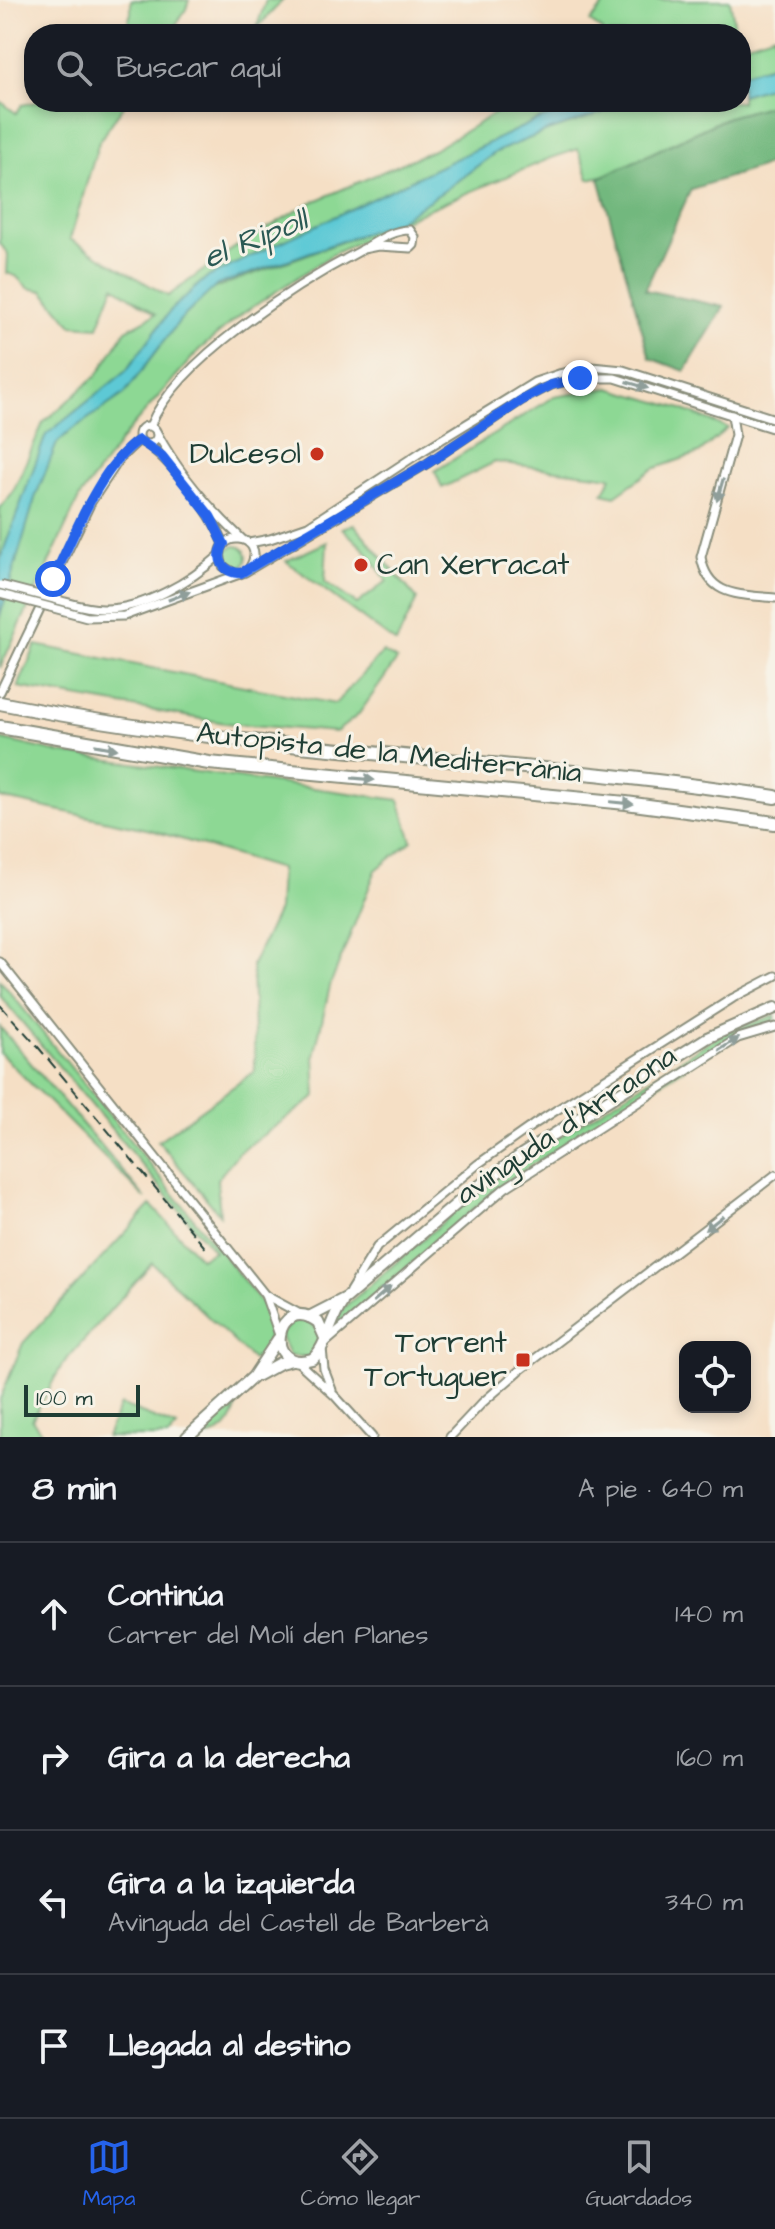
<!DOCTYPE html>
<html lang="es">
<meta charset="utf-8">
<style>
:root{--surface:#171b24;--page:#242831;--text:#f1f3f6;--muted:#9ea1a6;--line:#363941;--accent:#2563eb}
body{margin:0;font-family:"Architects Daughter",sans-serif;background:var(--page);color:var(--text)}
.controls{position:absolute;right:24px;bottom:24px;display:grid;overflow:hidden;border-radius:16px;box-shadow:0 4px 12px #0003}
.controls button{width:72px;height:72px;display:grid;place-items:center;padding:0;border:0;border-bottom:2px solid var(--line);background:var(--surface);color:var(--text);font:40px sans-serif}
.scale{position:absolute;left:24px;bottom:20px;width:116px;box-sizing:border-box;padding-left:8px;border:4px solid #1f3d34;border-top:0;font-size:22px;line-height:28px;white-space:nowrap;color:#1f3d34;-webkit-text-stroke:6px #f7f3e8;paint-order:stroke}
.stop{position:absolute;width:24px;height:24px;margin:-18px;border:6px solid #2563eb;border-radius:50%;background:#fff}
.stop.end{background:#2563eb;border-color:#fff;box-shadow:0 2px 8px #0008}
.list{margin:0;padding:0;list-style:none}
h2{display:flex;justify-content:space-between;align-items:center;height:104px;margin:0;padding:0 32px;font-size:34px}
h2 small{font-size:26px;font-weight:400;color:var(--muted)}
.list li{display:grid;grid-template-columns:52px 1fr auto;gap:24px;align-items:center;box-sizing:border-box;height:144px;padding:0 32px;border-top:2px solid var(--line)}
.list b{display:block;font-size:30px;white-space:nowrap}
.list p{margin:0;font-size:26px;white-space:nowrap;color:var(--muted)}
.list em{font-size:26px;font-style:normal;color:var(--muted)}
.icon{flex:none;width:44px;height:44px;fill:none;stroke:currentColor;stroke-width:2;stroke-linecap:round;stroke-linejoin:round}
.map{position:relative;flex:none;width:775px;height:1437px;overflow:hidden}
.search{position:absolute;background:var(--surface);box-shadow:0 4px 12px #0003;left:24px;right:24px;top:24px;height:88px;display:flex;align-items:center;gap:20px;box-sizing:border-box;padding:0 28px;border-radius:32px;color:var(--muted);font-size:30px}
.sheet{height:680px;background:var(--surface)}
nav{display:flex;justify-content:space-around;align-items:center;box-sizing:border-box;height:112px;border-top:2px solid var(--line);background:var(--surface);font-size:22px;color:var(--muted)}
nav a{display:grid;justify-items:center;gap:4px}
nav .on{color:var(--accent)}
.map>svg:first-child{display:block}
.green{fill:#8dd894;stroke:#568a64;stroke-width:2}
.forest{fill:#72b87e;stroke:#487a59;stroke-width:2}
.water{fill:#5dc9d5;stroke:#3e8384;stroke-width:2}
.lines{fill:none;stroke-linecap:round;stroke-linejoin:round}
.street-casing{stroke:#8a8e7c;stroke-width:11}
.secondary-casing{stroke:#8a8e7c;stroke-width:14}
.highway-casing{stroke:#8a8e7c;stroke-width:16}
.street{stroke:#fff;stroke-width:7}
.secondary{stroke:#fff;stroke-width:10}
.highway{stroke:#fff;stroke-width:12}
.rail{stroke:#1f3d34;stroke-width:2;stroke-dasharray:12 6;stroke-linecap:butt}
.street-bridge-casing{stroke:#8a8e7c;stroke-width:11;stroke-linecap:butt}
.street-bridge{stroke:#fff;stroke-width:7}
.oneway{fill:#8f9e9a}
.route{stroke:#2563eb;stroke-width:10}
.poi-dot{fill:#c8321e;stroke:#f7f3e8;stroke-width:3}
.labels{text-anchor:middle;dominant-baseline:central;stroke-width:6;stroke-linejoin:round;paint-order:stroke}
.poi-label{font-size:30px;fill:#1f3d34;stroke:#f7f3e8;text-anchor:end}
.street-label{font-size:30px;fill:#1f3d34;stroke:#f7f3e8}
.water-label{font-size:32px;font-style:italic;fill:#2b5954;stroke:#f7f3e8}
</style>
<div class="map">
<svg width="775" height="1437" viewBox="0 0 775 1437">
<rect width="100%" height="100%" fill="#f7f3e8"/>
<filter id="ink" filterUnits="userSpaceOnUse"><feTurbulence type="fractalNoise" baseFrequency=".0125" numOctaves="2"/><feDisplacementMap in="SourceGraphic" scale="16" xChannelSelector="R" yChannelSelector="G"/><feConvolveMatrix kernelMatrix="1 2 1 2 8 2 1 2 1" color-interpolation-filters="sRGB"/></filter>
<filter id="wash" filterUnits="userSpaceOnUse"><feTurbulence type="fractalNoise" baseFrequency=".006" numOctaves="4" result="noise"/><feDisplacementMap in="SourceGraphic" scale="32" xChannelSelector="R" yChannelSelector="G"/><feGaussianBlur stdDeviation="1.8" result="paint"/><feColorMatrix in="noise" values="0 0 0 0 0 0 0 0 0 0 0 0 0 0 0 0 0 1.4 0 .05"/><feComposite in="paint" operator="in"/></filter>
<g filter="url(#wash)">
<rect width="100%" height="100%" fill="#f5dfc5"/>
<g class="green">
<path d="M131,0H189L186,9L170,34H124L131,13Z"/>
<path d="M266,0H283L256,29Z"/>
<path d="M608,0H730L736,34H600L603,31L590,22Z"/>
<path d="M775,34V64L741,74V45Z"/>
<path d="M775,85V104L728,117L606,175L589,179L578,149L551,158L424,211L333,254L242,314L199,350L129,430L79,498L0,668V616L35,498L57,443L70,431L124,394L180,320L212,289L396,222L445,190L496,152L547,131L623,106L668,102H741V95Z"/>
<path d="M0,101L16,113L22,105L36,102H126L99,142L70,239L168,296L234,248L306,205L433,150L514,102H594L535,121L206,278L171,310L126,371L46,435L0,560V508L13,492L43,423L98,374L126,330L156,314L114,286L98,327L72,325L43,291L28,288L16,276L7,273L8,255L0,243Z"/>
<path d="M609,388L679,408L728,428L699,453L653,469L615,496L603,493L612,477L495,462L442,488L435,471L554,397Z"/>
<path d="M354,524L417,599L396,643L286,561L327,542L325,582L357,604L387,581L366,551L342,528Z"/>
<circle cx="236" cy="557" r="11"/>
<path d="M36,645L335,704L383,652L397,660L358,715L336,732L225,723L18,687Z"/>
<path d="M0,739L61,753L399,800L412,841L376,870L330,986L314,1056L316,1097L238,1153L217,1180L220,1215L158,1141L255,1071L252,965L278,910L280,869L151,830L0,798Z"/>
<path d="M0,980L262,1303L271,1319L267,1348L253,1360L152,1263L62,1365L32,1420L45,1437H0V1399L23,1343L151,1205L200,1258L214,1251L0,996Z"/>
<path d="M775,1015V1020L741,1032L502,1184L330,1335L343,1308L493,1179L702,1046L729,1031Z"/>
<path d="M0,1027L146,1199L0,1053Z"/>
<path d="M304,1320C325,1329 322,1343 308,1357L289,1356L280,1335L292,1321Z"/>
<path d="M240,1396C231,1425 227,1437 195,1437Z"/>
<path d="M120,1405L177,1427L168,1437H106Z"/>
</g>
<path class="forest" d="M775,104V167L770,164L691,189L645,290L724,307L685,371L650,358L599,178L728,117Z"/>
<g class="water">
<path d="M775,64V85L741,95V74Z"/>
<path d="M594,102H668L623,106L547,131L496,152L445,190L396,222L217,285L180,320L124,394L70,431L57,443L35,498L0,616V560L46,435L126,371L171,310L206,278L535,121Z"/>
</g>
</g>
<g filter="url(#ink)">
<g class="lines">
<defs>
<g id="street">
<path d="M732,415L735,435L701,557C708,598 741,594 775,598"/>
<circle cx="148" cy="435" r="9"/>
<path d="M150,426C177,360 297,284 360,251C376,242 391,230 410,230L415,237L414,245L411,248L378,246L363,249"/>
<path d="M157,433C178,472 210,509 242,539"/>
<path d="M148,445C176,467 211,511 224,544"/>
<path d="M249,543L270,539L308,526L421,452L535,382L559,374L592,367L623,370L775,419"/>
<path d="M234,573L223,566C208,527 270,533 250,567"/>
<path d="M54,599C70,603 86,609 103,609C143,610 191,581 220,555"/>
<path d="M50,607L87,617L124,616L245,572L428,463L522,400L551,385L580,378H615L775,429"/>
<path d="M0,692L91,502L121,457L139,440"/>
<path d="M0,962L265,1295L279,1335"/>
<path d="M350,1291L377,1247L478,1164L533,1125L733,998L775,976"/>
<path d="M265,1295L302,1315"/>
<path d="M325,1343L505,1188L738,1038L775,1027"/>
<path d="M322,1348L324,1369L332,1390"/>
<path d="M297,1361L335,1396L372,1437"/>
<path d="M450,1437L482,1403L519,1371L775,1175"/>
</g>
<g id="secondary">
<path d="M309,1317L346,1298L467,1195L521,1155L707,1038L775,1008"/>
<path d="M325,1338L318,1322C276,1291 261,1374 312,1359C326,1349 330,1320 342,1303"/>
<path d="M258,1375L280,1363L292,1360"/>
<path d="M187,1437L253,1377L278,1339"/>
</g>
<g id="highway">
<path d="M0,703C256,755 518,757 775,797"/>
<path d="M0,727L209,763L626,803L775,823"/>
</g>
</defs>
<use href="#street" class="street-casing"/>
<use href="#secondary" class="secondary-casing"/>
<use href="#highway" class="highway-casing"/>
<use href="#street" class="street"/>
<use href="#secondary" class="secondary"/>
<use href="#highway" class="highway"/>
<path class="rail" d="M0,1005L38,1047L208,1251"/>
<defs>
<g id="street-bridge">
<path d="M0,585L54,599"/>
<path d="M0,594L50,607"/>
</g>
</defs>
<use href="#street-bridge" class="street-bridge-casing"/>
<use href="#street-bridge" class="street-bridge"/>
</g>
<defs><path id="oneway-solid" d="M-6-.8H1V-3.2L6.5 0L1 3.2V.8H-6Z" transform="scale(2)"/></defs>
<g class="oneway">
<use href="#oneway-solid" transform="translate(637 385) rotate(17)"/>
<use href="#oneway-solid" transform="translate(720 490) rotate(106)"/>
<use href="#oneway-solid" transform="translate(179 596) rotate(-21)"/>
<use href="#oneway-solid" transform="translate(106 747) rotate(10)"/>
<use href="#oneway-solid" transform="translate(363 779) rotate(5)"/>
<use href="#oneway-solid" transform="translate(622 803) rotate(6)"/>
<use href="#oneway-solid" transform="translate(729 1044) rotate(-32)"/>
<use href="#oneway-solid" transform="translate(714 1223) rotate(142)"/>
<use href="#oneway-solid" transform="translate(382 1294) rotate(-41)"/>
</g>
</g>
<g class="lines" filter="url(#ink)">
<path class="route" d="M53,579C74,536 99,467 139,440L162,456L210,516L224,544C215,559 223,573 241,573L428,463L522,400L551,385L580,378"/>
</g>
<g class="poi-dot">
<circle cx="317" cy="454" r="8"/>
<circle cx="361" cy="565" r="8"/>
<rect x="515" y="1352" width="16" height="16" rx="4"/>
</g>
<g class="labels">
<g class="poi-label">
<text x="301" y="454">Dulcesol</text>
<text x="377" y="565" text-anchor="start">Can Xerracat</text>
<text x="507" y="1343">Torrent<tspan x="507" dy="34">Tortuguer</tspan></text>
</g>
<g class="street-label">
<text transform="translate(389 753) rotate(6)">Autopista de la Mediterrània</text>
<text transform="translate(566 1125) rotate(-34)">avinguda d'Arraona</text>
</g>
<g class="water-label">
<text transform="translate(255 239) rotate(-22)">el Ripoll</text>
</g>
</g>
</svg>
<div class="controls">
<button><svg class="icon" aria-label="locate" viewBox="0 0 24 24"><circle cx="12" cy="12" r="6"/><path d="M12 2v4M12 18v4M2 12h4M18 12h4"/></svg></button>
</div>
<div class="scale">100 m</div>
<div class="stop" style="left:53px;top:579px"></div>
<div class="stop end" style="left:580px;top:378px"></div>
<div class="search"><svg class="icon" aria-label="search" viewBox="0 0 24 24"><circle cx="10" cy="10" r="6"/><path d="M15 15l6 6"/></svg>Buscar aquí</div>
</div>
<section class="sheet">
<h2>8 min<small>A pie · 640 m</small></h2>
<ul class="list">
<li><svg class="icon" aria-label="ahead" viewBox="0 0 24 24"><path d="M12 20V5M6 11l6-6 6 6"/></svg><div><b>Continúa</b><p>Carrer del Molí den Planes</p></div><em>140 m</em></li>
<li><svg class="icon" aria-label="right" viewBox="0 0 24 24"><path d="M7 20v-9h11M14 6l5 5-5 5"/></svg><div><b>Gira a la derecha</b></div><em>160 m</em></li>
<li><svg class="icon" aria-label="left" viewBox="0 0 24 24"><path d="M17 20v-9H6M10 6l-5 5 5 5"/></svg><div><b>Gira a la izquierda</b><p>Avinguda del Castell de Barberà</p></div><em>340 m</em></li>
<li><svg class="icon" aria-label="arrive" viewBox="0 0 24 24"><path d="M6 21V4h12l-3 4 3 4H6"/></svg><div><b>Llegada al destino</b></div></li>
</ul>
</section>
<nav>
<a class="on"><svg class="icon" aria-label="map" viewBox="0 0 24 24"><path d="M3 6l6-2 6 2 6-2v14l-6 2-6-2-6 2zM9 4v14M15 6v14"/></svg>Mapa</a>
<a><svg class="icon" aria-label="directions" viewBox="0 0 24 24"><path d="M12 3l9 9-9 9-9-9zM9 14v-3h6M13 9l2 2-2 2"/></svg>Cómo llegar</a>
<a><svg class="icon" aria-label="saved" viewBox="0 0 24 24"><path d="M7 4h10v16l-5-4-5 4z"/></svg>Guardados</a>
</nav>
